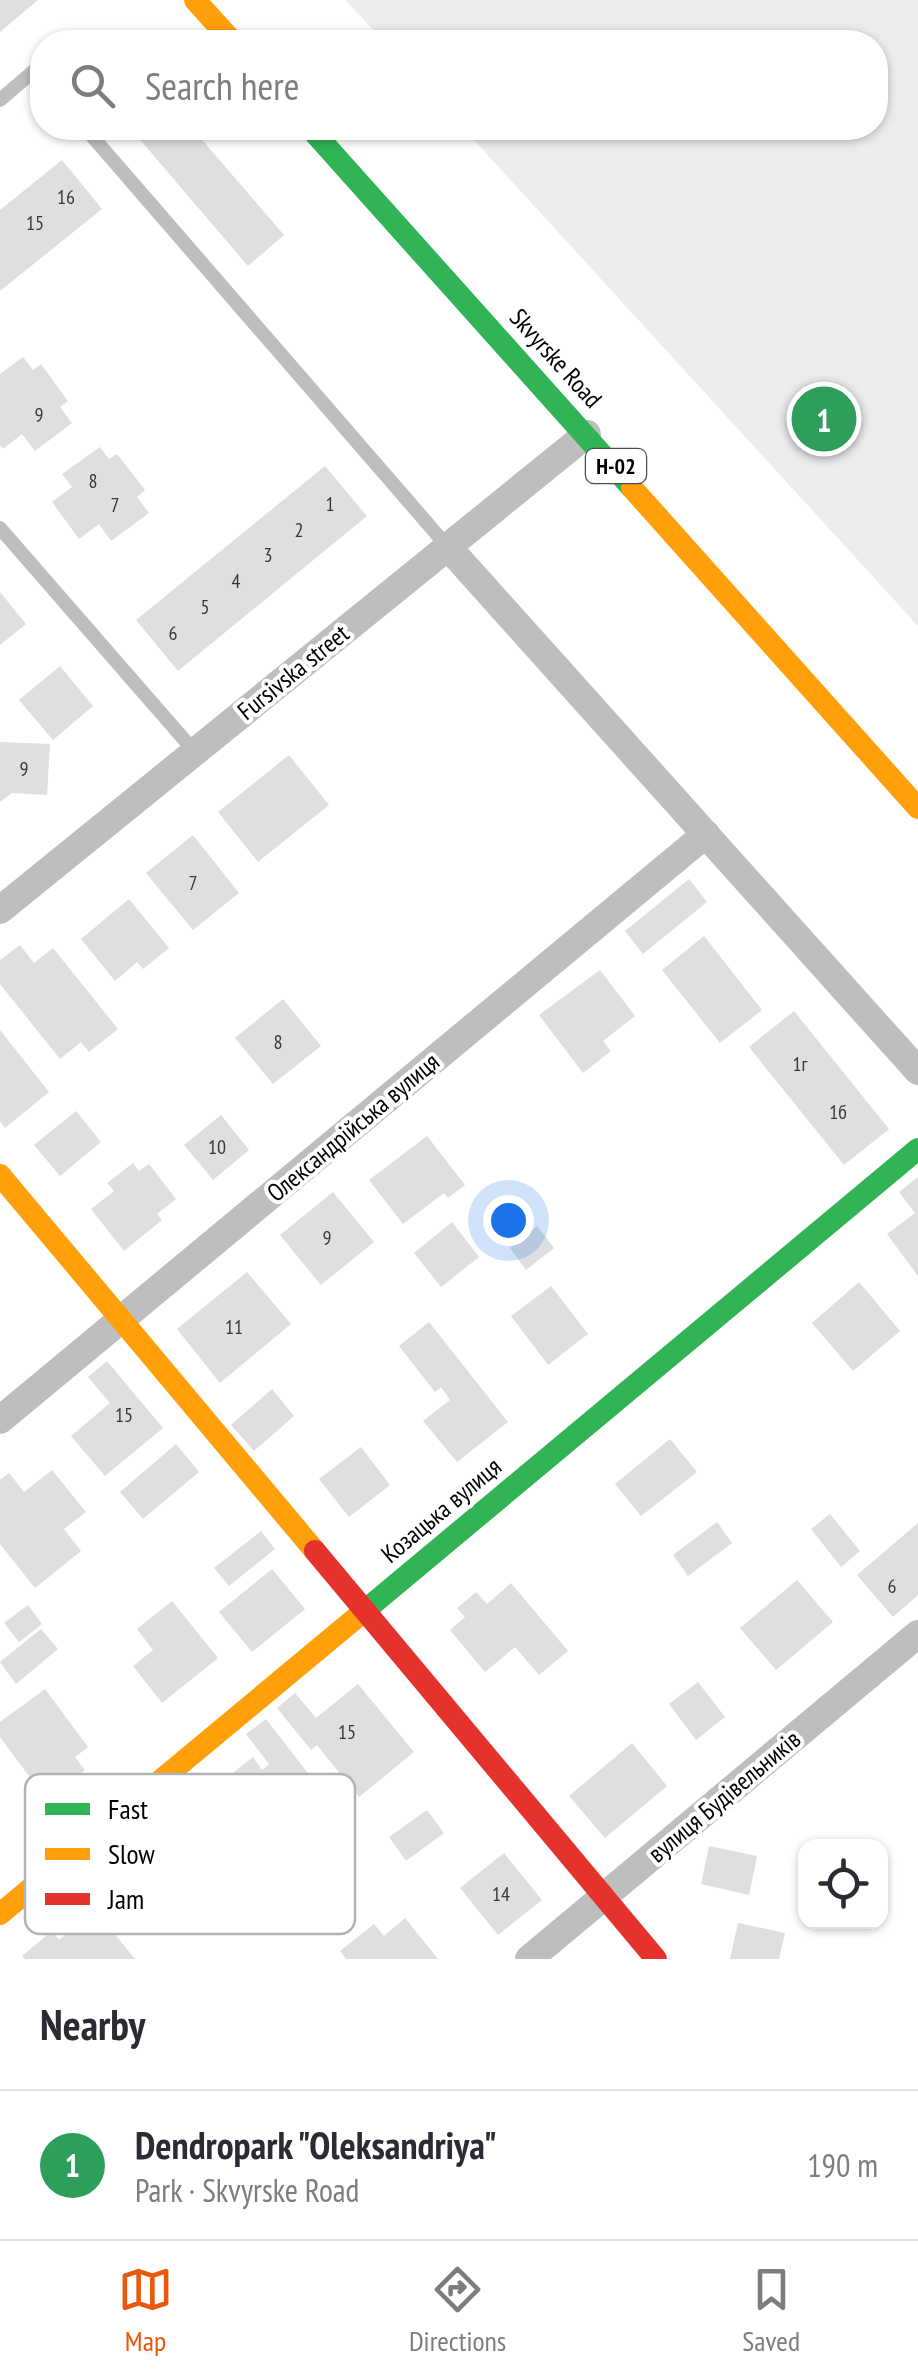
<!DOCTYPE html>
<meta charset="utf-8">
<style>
:root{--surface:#fff;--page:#f7f7f7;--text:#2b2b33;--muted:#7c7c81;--line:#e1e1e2;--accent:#ea580c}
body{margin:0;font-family:"PT Sans Narrow",sans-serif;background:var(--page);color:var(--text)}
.controls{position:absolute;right:30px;bottom:30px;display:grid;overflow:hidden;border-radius:20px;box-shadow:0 2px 8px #0004}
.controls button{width:90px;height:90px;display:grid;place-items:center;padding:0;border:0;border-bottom:2px solid var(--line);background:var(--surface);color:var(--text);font:50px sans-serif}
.you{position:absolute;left:508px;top:1220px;width:35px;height:35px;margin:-25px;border:8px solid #fff;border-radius:50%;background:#1a73e8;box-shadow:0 0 0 15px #1a73e833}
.badge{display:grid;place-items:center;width:65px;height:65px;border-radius:50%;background:var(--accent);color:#fff;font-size:32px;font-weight:700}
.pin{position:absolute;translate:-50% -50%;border:5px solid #fff;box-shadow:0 2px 10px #0006}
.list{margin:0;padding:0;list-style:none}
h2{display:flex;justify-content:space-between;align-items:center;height:130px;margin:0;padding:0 40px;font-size:42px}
h2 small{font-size:32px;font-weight:400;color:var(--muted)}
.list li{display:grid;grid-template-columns:65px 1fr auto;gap:30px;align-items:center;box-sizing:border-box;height:150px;padding:0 40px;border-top:2px solid var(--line)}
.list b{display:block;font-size:38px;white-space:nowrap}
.list p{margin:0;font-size:32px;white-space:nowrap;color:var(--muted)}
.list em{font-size:32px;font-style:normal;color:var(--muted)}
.icon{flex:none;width:55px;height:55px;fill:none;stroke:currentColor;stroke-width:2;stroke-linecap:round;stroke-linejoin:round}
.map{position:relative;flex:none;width:918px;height:1959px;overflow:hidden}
.search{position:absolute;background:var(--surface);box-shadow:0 2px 8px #0004;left:30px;right:30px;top:30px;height:110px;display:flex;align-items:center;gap:25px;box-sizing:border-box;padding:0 35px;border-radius:40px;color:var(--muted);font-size:38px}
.sheet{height:280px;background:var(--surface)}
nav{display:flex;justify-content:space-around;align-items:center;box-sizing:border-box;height:140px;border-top:2px solid var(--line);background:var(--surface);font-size:28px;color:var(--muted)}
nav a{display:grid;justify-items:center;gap:5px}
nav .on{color:var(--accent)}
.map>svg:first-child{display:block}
.green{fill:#ececec}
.building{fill:#dfdfdf}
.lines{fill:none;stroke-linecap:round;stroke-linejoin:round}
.lane{stroke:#bebebe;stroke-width:14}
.street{stroke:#bebebe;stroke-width:28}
.fast{stroke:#30b455;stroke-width:22}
.slow{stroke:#ff9f0a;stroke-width:22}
.jam{stroke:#e5322d;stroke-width:22}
.labels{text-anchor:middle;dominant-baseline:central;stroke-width:8;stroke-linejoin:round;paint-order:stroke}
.number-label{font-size:20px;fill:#383838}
.shield{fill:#fff;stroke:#4c4c4c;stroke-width:2.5}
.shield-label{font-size:22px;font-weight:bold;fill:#000}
.street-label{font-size:25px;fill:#000;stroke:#fff}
.key{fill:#fff;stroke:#b2b2b2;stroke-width:2.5}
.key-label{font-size:28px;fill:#000}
</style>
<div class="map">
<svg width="918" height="1959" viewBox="0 0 918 1959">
<rect width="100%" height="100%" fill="#fff"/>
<path class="green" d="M345,0H918V626L463,128H876V42H385Z"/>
<g class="building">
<path d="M0,0H38L0,32Z"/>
<path d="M130,128H192L284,235L248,266Z"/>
<path d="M62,160L102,209L0,291V210Z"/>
<path d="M23,357L33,370L41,364L68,401L60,407L72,423L35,451L22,434L3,449L0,445V374Z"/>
<path d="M100,447L109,459L117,454L145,490L137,497L149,513L111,541L99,524L79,539L52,502L72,487L62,474Z"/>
<path d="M325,466L367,516L178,671L136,620Z"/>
<path d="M0,592L26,624L0,645Z"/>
<path d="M60,666L93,706L53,740L19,700Z"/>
<path d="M0,742L50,744L47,795L12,793L0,802Z"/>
<path d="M289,755L329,805L258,862L218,812Z"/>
<path d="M193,835L239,893L193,930L146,873Z"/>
<path d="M689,879L707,902L643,954L625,931Z"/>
<path d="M129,899L169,948L143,969L137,962L115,981L81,939Z"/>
<path d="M704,936L762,1010L720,1043L662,970Z"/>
<path d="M20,945L34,963L53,948L118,1029L89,1052L81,1042L60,1059L0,984V960Z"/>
<path d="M600,970L635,1016L603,1041L611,1051L583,1073L539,1015Z"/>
<path d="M283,999L321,1046L273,1084L235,1038Z"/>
<path d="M794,1011L889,1129L844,1165L749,1047Z"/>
<path d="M0,1030L49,1092L5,1128L0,1121Z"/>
<path d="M76,1111L101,1142L60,1176L34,1145Z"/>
<path d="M221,1115L249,1150L213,1180L184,1145Z"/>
<path d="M427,1136L465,1185L448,1198L444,1193L403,1224L369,1180Z"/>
<path d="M133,1163L139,1171L149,1164L176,1199L157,1214L162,1220L124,1251L91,1209L114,1191L107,1183Z"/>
<path d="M918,1177V1276L887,1234L915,1213L899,1192Z"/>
<path d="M333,1192L374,1242L321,1285L280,1235Z"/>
<path d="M452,1222L479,1257L441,1287L414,1253Z"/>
<path d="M537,1226L554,1248L526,1270L510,1248Z"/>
<path d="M247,1272L291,1324L220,1383L177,1329Z"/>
<path d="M859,1282L900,1331L853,1371L812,1323Z"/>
<path d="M551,1286L588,1334L548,1365L511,1316Z"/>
<path d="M429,1322L508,1422L457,1462L423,1421L450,1400L441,1387L435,1392L399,1346Z"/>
<path d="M107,1361L163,1428L105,1476L71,1436L110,1403L88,1377Z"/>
<path d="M272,1389L294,1416L254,1451L231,1425Z"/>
<path d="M670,1439L697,1472L641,1516L615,1484Z"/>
<path d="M176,1444L199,1472L143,1519L120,1492Z"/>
<path d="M361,1447L390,1485L349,1517L319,1479Z"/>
<path d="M52,1470L86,1512L64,1529L81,1551L35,1588L0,1544V1480L9,1473L24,1492Z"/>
<path d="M830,1514L860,1551L841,1567L811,1529Z"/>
<path d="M717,1522L732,1543L688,1576L673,1555Z"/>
<path d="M918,1523V1595L893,1617L857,1575Z"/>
<path d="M261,1531L275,1549L229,1586L214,1568Z"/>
<path d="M272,1569L305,1609L252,1652L219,1612Z"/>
<path d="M797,1580L833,1622L776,1670L740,1628Z"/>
<path d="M511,1583L568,1651L539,1675L515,1647L485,1672L450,1630L465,1617L457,1608L476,1592L487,1604Z"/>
<path d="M172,1601L218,1658L162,1703L133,1666L153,1650L137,1629Z"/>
<path d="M28,1605L42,1624L19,1642L4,1623Z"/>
<path d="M41,1629L58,1649L16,1684L0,1662Z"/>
<path d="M698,1682L725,1717L696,1740L669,1704Z"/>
<path d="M358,1684L414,1752L359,1797L317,1745L311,1750L277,1708L295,1693L316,1718Z"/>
<path d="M45,1689L88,1747L75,1757L85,1770L46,1799L0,1737V1722Z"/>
<path d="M266,1719L345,1821L318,1842L294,1812L268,1832L236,1790L242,1785L233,1773L253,1757L262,1770L269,1764L246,1734Z"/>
<path d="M632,1743L667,1786L605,1838L569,1796Z"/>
<path d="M427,1810L444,1833L406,1861L389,1837Z"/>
<path d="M709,1846L757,1856L749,1895L701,1884Z"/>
<path d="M504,1853L542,1900L498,1935L460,1888Z"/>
<path d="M95,1910L135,1959H25L22,1956L52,1931L59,1940Z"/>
<path d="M405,1918L438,1959H346L340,1951L374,1924L384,1936Z"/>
<path d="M738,1923L785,1933L779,1959H730Z"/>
</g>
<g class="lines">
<g class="lane">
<path d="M0,100L35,70L42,78"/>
<path d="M85,128L447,546"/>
<path d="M0,528L195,752"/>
</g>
<g class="street">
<path d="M447,546L918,1071"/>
<path d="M0,910L587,434"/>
<path d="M0,1420L706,834"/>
<path d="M529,1959L918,1634"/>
</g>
<g class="fast">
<path d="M310,128L632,488"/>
<path d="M363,1612L918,1149"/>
</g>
<g class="slow">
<path d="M195,0L233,42"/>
<path d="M632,488L918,808"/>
<path d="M0,1175L315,1551"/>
<path d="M0,1914L363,1612"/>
</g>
<path class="jam" d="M315,1551L656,1959"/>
</g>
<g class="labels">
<g class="number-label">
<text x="66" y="197">16</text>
<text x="35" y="223">15</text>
<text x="39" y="415">9</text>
<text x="93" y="481">8</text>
<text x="330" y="504">1</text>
<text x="115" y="505">7</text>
<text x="299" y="530">2</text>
<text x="268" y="555">3</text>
<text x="236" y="581">4</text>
<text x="205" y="607">5</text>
<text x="173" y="633">6</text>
<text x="24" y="769">9</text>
<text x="193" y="883">7</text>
<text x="278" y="1042">8</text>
<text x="800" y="1064">1г</text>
<text x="838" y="1112">1б</text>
<text x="217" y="1147">10</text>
<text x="327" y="1238">9</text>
<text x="234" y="1327">11</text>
<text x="124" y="1415">15</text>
<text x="892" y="1586">6</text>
<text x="347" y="1732">15</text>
<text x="501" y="1894">14</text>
</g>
<rect class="shield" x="586" y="449" width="60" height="34" rx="8"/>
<g class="shield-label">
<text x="616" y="466">Н-02</text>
</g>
<g class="street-label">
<text transform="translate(556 358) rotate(48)">Skvyrske Road</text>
<text transform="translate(293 672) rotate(-39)">Fursivska street</text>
<text transform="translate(353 1127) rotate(-40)">Олександрійська вулиця</text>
<text transform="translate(441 1510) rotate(-40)">Козацька вулиця</text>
<text transform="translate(724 1796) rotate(-40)">вулиця Будівельників</text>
</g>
</g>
<rect x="25" y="1774" width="330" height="160" rx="15" class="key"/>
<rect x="45" y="1803" width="45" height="12" fill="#30b455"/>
<rect x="45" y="1848" width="45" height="12" fill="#ff9f0a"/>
<rect x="45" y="1893" width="45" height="12" fill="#e5322d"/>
<g class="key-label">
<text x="108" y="1819">Fast</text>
<text x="108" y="1864">Slow</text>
<text x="108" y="1909">Jam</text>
</g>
</svg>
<div class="controls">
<button><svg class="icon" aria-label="locate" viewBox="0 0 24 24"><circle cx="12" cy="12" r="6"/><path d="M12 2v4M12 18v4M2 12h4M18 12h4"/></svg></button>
</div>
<div class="you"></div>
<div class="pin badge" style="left:824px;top:419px;background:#2e9e5b">1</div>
<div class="search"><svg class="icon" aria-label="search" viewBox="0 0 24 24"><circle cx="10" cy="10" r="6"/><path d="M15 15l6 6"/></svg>Search here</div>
</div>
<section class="sheet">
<h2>Nearby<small></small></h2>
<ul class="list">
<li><span class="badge" style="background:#2e9e5b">1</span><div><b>Dendropark &quot;Oleksandriya&quot;</b><p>Park · Skvyrske Road</p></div><em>190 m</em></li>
</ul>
</section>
<nav>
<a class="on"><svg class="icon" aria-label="map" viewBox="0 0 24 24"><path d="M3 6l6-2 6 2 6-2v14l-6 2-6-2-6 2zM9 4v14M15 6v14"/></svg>Map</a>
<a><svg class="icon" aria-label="directions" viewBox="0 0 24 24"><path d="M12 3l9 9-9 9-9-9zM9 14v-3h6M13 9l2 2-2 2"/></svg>Directions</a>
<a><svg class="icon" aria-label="saved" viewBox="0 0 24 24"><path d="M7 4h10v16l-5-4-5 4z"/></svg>Saved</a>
</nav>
